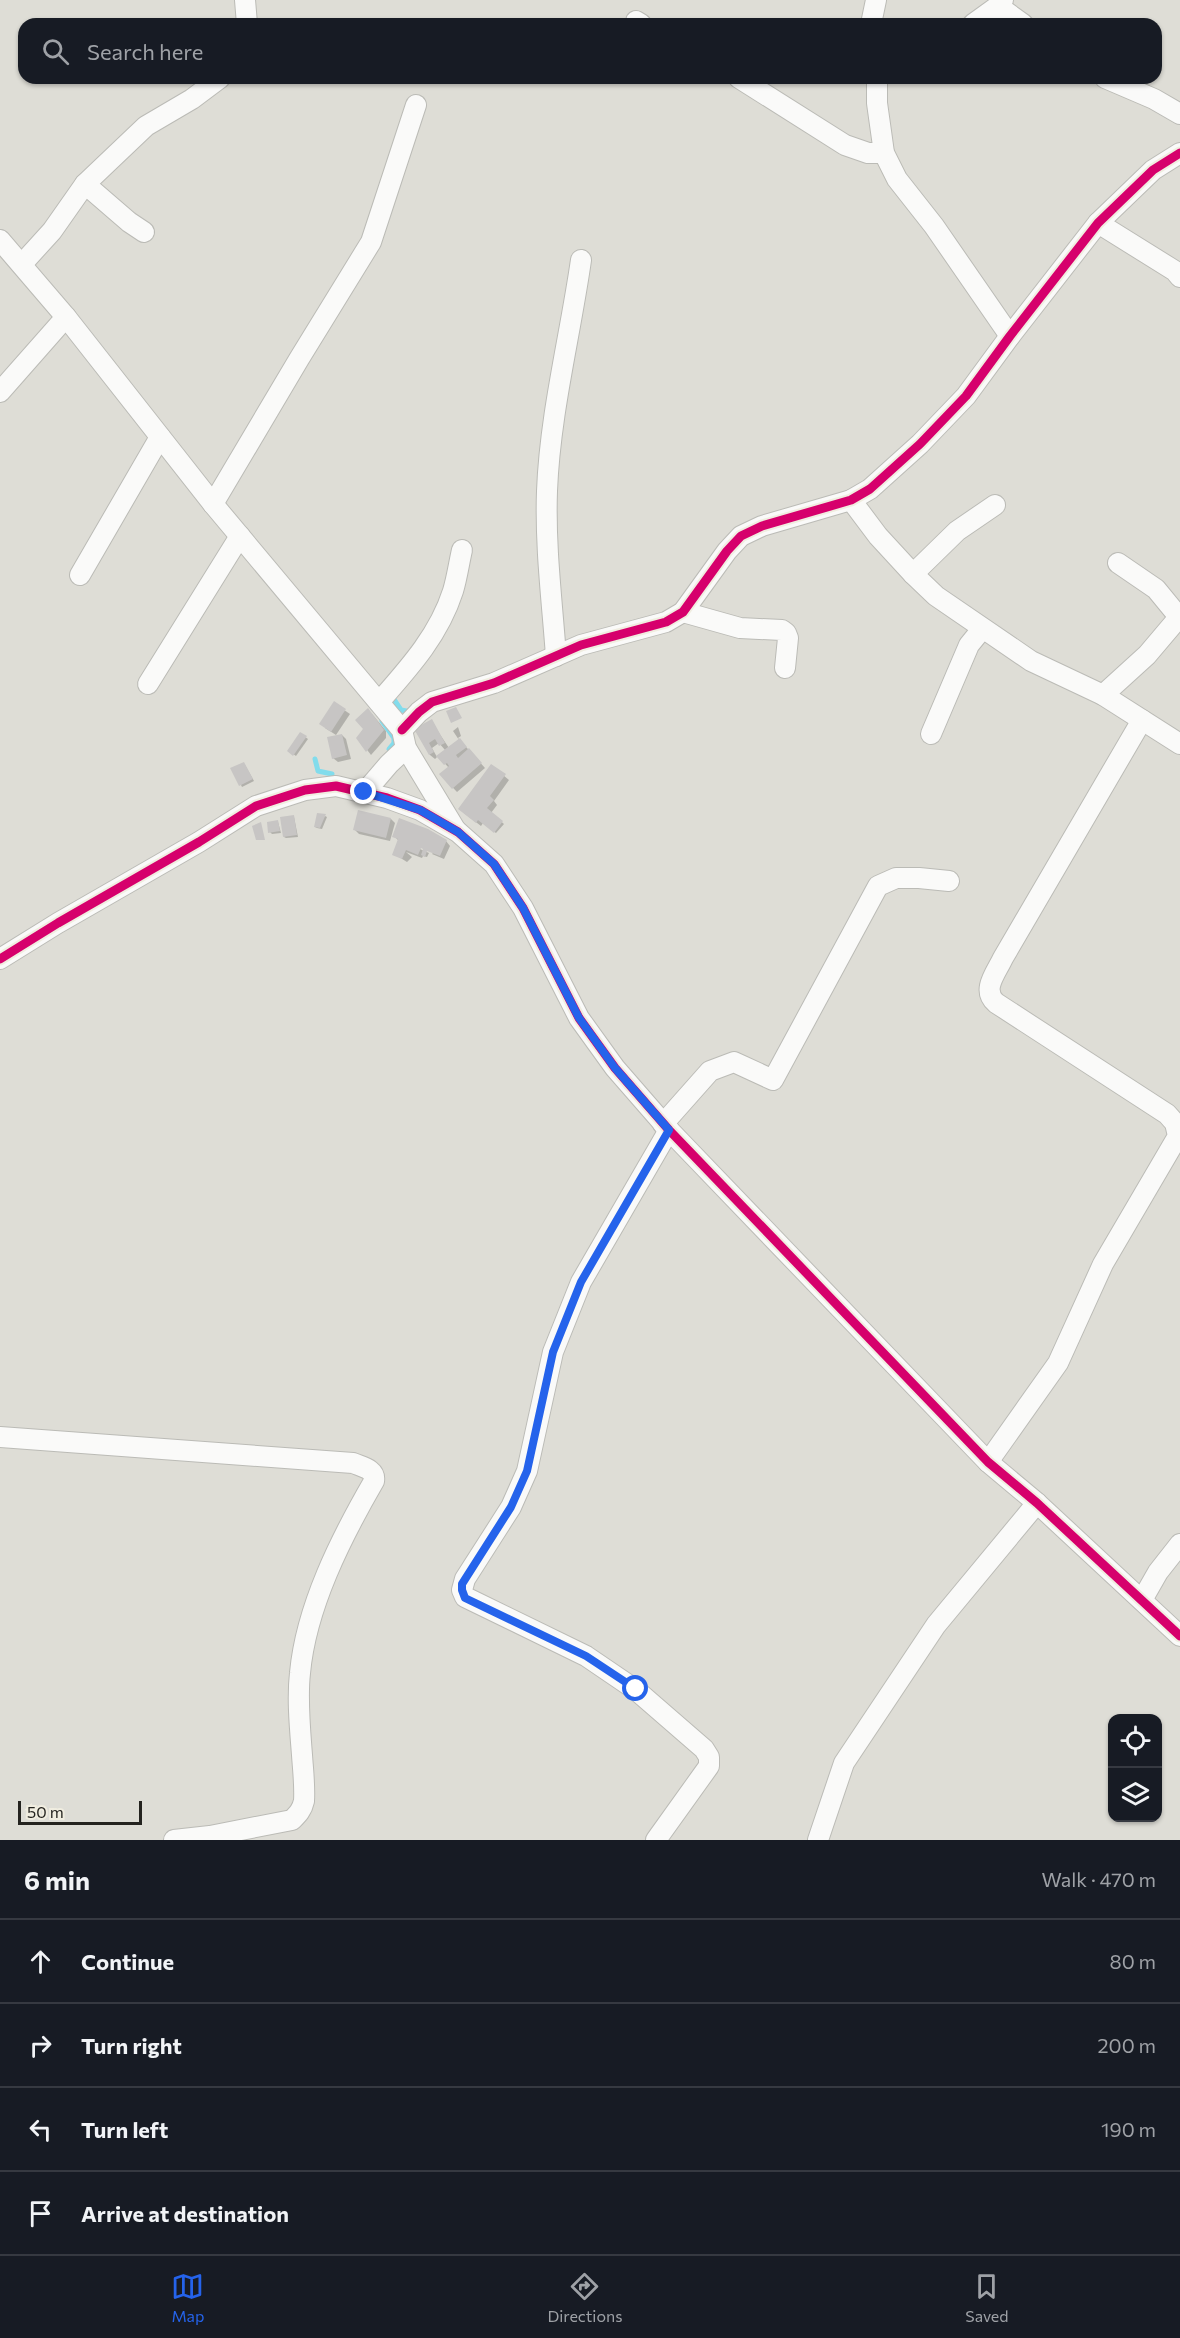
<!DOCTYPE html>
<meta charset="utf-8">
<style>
:root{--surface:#171b24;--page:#20242c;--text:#f1f3f6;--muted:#9ea1a6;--line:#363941;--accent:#2563eb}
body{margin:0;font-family:Commissioner,sans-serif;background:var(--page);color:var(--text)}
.controls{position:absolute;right:18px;bottom:18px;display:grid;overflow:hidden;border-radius:12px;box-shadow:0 2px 4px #0004}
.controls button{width:54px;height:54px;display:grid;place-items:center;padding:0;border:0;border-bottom:2px solid var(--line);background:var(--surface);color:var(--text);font:30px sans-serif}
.scale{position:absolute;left:18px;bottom:15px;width:124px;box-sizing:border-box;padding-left:6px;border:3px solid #24231f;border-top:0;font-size:16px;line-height:21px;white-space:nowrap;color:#24231f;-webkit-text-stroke:4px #f0ede0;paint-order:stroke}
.stop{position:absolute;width:18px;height:18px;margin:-14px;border:4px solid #2563eb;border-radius:50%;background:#fff}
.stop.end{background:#2563eb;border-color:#fff;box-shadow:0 2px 6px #0008}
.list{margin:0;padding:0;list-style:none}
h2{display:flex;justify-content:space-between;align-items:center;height:78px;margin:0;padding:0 24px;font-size:26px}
h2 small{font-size:20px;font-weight:400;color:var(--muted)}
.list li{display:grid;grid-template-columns:39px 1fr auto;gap:18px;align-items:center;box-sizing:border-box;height:84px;padding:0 24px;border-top:2px solid var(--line)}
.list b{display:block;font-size:22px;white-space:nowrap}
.list em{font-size:20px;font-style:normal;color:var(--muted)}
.icon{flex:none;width:33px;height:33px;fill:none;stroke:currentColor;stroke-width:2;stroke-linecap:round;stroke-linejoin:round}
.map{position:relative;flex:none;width:1180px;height:1840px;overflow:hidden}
.search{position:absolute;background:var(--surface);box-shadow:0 2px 4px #0004;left:18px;right:18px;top:18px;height:66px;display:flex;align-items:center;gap:15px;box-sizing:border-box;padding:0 21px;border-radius:18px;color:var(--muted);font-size:22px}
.sheet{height:414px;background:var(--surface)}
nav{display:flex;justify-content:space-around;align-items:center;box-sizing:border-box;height:84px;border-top:2px solid var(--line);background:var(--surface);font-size:16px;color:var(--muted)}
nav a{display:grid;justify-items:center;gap:3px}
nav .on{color:var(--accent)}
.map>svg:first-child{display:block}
.shadow{fill:#0003;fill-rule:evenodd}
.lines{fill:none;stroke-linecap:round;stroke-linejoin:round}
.stream{stroke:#82dcec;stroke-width:5}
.building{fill:#c7c5c4}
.minor-casing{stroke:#bbbbb6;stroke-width:22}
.minor{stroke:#fafaf9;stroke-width:20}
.cycleway-casing{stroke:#f0ede0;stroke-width:13}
.cycleway{stroke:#d6006c;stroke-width:9}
.route{stroke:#2563eb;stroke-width:8}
</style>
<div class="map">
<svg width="1180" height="1840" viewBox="0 0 1180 1840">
<rect width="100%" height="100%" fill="#deddd6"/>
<g class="shadow">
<path d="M334,703L350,714L336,735L325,728Z"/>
<path d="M372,714L386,731V738L371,755L358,738Z"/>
<path d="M431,721L449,748L459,740L453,731L458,727L461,736L458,738L485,768L457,792L441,775L449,768L438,756L435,759L430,755L416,730ZM439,743L445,750L437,757L432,748Z"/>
<path d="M301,734L308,739L296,756L289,751Z"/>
<path d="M342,735L346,739L351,759L338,762L333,758Z"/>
<path d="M245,765L254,781L242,787L241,785Z"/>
<path d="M492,766L509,780L494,801L497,805L491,813L504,824L496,833L483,823L481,826L464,813Z"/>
<path d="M325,816L327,817L322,829L317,828L315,827Z"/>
<path d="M294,817L298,837L286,838L284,837Z"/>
<path d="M391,819L395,823L390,841L359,834L354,829Z"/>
<path d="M278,822L281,833L272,834L270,832Z"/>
<path d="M394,836L446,841L450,846L444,859L432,854L434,852L414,844L413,846L429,853L427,857L423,856L422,858L406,852L412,857L407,862L394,854L399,841Z"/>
</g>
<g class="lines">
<g class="stream">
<path d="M393,698L401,710L412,712"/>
<path d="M382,721L394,738V743L389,749"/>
<path d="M315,759L318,771L332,774"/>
</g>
</g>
<g class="building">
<path d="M334,701L346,709L331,732L319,724Z"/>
<path d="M456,707L462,718L451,723L446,711Z"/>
<path d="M368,708L384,730L366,752L356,738L363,729L355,720Z"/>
<path d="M432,719L445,743L439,746L435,739L429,743L434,752L429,755L414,729Z"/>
<path d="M300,732L307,736L293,756L287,751Z"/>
<path d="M342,734L347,755L332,759L327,737Z"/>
<path d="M460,738L467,747L456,755L458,758L469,748L482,763L452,789L439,774L449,766L447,763L444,765L436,756Z"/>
<path d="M244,762L253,779L239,786L230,768Z"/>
<path d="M491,764L506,774L490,796L494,800L487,808L503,821L494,833L478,820L476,823L458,809Z"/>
<path d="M358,810L391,818L386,838L353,830Z"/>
<path d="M317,813L326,814L320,828L314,827Z"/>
<path d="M294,815L297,835L283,837L280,817Z"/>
<path d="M399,818L428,829L447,840L440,856L427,851L425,857L421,855L423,849L421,848L418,855L406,850L402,859L392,855L398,839L392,837Z"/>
<path d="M278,820L280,831L268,833L267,822Z"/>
<path d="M261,822L265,840H256L252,826Z"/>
</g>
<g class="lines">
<defs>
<g id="minor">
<path d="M245,0L247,24"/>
<path d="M998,6L1023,24"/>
<path d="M636,21L641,24"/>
<path d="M871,24L876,0"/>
<path d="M973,24L998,6L1003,0"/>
<path d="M739,78L845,145L868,153H884"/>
<path d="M877,78V103L884,153L897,179L934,226L1010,336"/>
<path d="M1105,78L1154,99L1180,114"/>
<path d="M85,184L129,222L144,232"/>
<path d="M1098,223L1175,271L1180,277"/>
<path d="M0,240L66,317L213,504L402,730L406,748L455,829"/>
<path d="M22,264L52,231L85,184L146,126L192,99L220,78"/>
<path d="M0,392L66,317"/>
<path d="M851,500L878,536L913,574L936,596L1031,661L1103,695L1180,744"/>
<path d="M213,504L299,359L371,242L416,105"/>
<path d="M1118,563L1156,589L1179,617"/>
<path d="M913,574L957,531L995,505"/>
<path d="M80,575L160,437"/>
<path d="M683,612L740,628L782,630L786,633L788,638L785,668"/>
<path d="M556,656C552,601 545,546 547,491C550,413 570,337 581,260"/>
<path d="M148,684L240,536"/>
<path d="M1103,695L1147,655L1180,616"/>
<path d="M379,702C409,668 439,635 453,591C457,578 459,563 462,550"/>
<path d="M402,730L419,712L432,702L494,683L581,645L666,622L683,612L727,551L741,536L762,526L851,500L870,489L920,444L966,396L1010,336L1098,223L1153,170L1180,153"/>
<path d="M931,734L969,645L982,629"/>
<path d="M365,792L389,764L406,748"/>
<path d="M0,959L58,923L199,842L256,806L305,790L336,786L387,798L420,810L458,832L494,864L523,908L579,1018L615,1068L669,1130L988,1462L1037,1503L1180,1636"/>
<path d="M663,1124L710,1071L734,1062L773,1080L878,886L896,878H919L949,881"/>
<path d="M0,1437L353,1463C362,1467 376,1469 374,1481C341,1538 306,1607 300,1673C297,1699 300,1729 302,1755C303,1770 305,1786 304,1801C302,1810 298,1814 292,1820L210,1836L174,1840"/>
<path d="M988,1462L1058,1363L1103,1264L1178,1136L1175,1123L1167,1114L996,1003C981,990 996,973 1003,958L1142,720"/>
<path d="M1142,1600L1158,1572L1180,1544"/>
<path d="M656,1840L709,1766V1757L704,1749L636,1690L586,1656L465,1597L462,1590L465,1579L511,1507L527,1471L553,1352L581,1282L669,1130"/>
<path d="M818,1840L844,1763L936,1625L1037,1503"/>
</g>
</defs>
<use href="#minor" class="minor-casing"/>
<use href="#minor" class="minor"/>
<defs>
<g id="cycleway">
<path d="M402,730L419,712L432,702L494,683L581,645L666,622L683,612L727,551L741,536L762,526L851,500L870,489L920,444L966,396L1010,336L1098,223L1153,170L1180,153"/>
<path d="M0,959L58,923L199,842L256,806L305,790L336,786L387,798L420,810L458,832L494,864L523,908L579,1018L615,1068L669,1130L988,1462L1037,1503L1180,1636"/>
</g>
</defs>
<use href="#cycleway" class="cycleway-casing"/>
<use href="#cycleway" class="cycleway"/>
</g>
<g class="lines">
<path class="route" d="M364,792L420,810L458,832L494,864L523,908L579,1018L615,1068L669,1130L581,1282L553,1352L527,1471L511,1507L462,1584V1590L465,1598L586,1656L636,1689"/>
</g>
</svg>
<div class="controls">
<button><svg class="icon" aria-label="locate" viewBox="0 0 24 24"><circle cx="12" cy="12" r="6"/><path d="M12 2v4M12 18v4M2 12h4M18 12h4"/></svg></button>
<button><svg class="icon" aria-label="layers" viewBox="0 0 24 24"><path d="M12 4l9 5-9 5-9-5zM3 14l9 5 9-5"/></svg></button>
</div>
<div class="scale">50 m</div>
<div class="stop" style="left:636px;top:1689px"></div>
<div class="stop end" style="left:364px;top:792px"></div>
<div class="search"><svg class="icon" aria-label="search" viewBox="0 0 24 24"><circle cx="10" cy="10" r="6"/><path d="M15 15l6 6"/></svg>Search here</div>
</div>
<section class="sheet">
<h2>6 min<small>Walk · 470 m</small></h2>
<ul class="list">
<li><svg class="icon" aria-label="ahead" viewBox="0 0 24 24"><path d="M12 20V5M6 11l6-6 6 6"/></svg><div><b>Continue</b></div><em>80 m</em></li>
<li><svg class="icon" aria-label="right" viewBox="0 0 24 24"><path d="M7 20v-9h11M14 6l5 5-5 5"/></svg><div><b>Turn right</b></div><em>200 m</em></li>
<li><svg class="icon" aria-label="left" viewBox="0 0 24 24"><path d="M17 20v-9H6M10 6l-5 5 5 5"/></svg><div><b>Turn left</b></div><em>190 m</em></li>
<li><svg class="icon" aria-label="arrive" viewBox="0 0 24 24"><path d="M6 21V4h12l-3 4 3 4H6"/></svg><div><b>Arrive at destination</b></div></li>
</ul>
</section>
<nav>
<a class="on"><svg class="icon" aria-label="map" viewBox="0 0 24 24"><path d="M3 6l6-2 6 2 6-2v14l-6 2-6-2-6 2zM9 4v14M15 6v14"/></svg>Map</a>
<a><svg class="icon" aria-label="directions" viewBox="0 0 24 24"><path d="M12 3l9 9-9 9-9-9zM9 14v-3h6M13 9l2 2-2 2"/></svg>Directions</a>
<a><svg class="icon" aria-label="saved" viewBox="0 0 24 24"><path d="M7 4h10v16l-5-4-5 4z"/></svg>Saved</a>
</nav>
